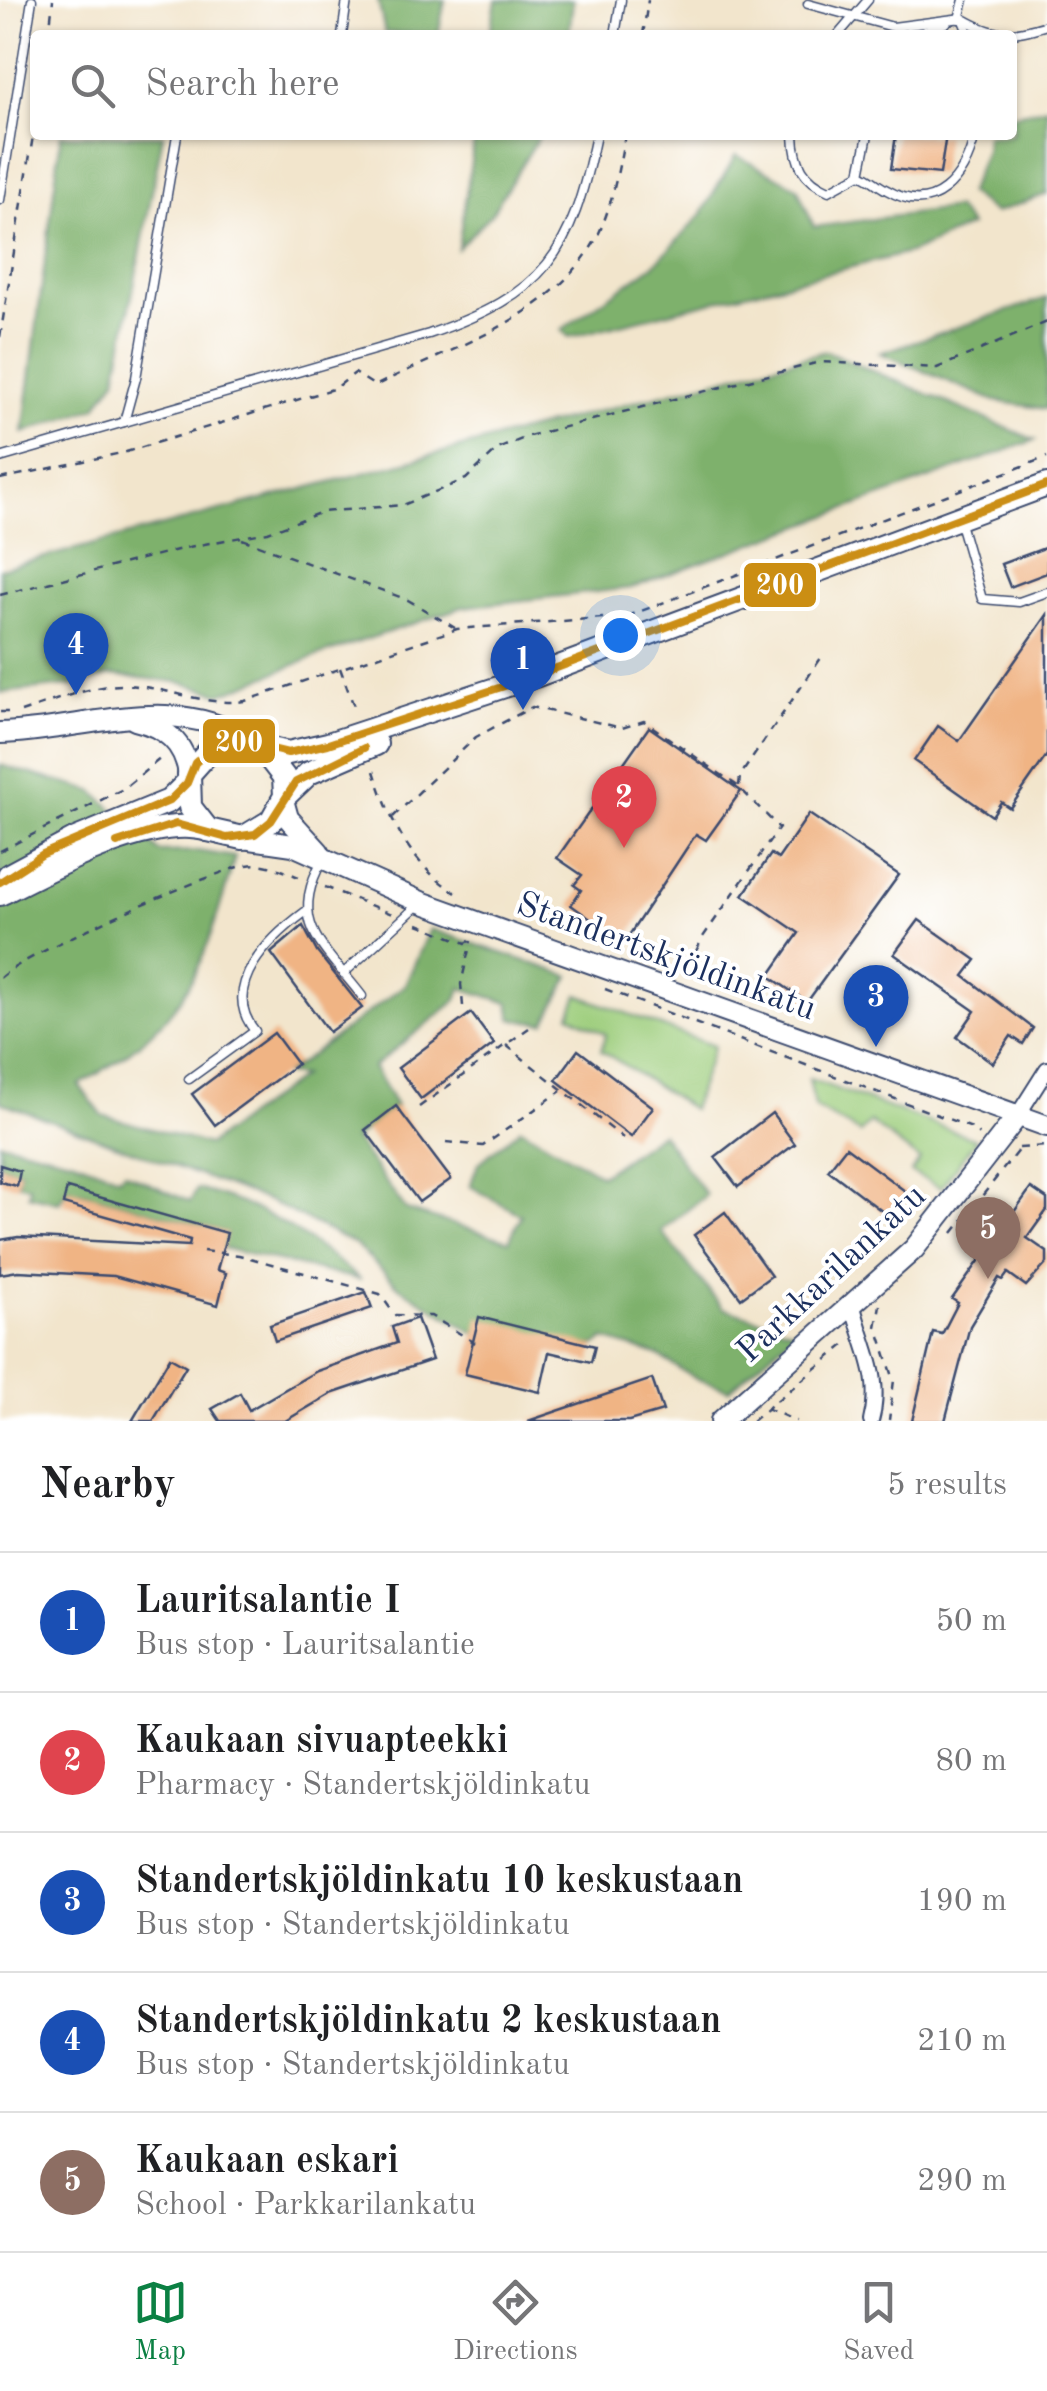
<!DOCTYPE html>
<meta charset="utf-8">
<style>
:root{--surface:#fff;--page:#f6f6f6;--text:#202124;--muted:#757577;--line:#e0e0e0;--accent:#0b8043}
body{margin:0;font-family:"Old Standard TT",serif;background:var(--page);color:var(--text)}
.you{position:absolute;left:620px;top:635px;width:35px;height:35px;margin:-25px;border:8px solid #fff;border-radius:50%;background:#1a73e8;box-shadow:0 0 0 15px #1a73e833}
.badge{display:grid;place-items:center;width:65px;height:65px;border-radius:50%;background:var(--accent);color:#fff;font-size:32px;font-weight:700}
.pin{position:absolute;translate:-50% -82px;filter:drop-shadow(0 2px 5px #0008)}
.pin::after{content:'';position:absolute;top:52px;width:35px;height:30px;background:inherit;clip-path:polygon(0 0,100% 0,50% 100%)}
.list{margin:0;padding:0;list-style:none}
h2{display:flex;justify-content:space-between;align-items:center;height:130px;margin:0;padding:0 40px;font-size:42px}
h2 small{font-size:32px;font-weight:400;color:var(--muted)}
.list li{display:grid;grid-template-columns:65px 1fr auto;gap:30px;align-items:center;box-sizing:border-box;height:140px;padding:0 40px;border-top:2px solid var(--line)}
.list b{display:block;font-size:38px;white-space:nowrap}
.list p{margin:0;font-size:32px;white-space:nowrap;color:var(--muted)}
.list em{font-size:32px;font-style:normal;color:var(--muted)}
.icon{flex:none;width:55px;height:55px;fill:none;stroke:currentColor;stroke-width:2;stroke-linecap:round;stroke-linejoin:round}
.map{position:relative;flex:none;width:1047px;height:1421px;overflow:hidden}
.search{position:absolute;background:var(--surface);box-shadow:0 2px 8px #0004;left:30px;right:30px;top:30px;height:110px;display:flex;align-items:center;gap:25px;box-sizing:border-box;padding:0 35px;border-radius:10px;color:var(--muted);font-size:38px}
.sheet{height:830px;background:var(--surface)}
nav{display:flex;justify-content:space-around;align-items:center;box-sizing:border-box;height:140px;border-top:2px solid var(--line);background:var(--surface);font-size:28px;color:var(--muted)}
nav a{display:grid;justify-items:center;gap:5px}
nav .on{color:var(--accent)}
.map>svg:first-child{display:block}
.green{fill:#9ece7d;stroke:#5c7e6e;stroke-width:2.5}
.forest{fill:#7eb16c;stroke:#4c7065;stroke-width:2.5}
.building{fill:#f0b484}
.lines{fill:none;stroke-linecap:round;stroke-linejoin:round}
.lane-casing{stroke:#3b4a6e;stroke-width:11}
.street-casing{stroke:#3b4a6e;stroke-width:18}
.secondary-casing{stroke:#3b4a6e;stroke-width:24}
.primary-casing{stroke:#3b4a6e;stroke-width:26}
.path{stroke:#3b4a6e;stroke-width:2.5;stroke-dasharray:8 8;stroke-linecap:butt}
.lane{stroke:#fff;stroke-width:8}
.street{stroke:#fff;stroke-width:14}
.secondary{stroke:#fff;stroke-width:20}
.primary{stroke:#fff;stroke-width:22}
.bus-1-casing{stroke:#fff;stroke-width:15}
.bus-1{stroke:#cb8e13;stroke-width:8}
.labels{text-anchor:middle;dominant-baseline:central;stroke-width:8;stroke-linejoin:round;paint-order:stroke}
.street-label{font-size:35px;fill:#1b2f5e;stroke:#fff}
.line-badge{stroke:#fff;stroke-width:4}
.badge-label{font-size:28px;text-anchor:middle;font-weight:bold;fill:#fff}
</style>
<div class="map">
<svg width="1047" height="1421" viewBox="0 0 1047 1421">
<rect width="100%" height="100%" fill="#fff"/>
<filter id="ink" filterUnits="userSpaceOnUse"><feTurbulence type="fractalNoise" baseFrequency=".01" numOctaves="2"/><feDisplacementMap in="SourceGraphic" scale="20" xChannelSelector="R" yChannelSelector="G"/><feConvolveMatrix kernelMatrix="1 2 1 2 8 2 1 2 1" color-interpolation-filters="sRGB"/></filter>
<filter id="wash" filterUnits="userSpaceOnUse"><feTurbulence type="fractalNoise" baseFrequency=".0048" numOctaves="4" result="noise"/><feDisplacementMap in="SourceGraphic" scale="40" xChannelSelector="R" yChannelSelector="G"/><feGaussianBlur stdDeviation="2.25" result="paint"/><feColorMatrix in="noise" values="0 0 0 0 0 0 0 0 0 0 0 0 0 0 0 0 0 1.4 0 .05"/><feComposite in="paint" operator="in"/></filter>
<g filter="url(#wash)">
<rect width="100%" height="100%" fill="#f2e5cc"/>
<g class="green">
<path d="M578,995L714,1046L692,1109L601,1050L606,1034L570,1015Z"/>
<path d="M809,1079L976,1139L941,1188L911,1172L920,1160L870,1122L860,1133L815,1108Z"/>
</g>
<g class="forest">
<path d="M378,0H445L438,35L385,33Z"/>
<path d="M496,0H573L569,35H490Z"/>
<path d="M1047,107V194L994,213L968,193L985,151L986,135H1012V115Z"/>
<path d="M61,135H163L116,379L96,407L23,433Z"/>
<path d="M475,135H540L492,213L458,248Z"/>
<path d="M736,155L797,187L814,227L956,208L970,226L912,252L569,337L561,330L655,264L701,215Z"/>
<path d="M1047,298V409L995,401L880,353Z"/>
<path d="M826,351L1035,440L631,588L463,607L317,656L222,694L179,682L110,675L75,685L0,693V569Z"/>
<path d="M0,765L93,791L160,852L198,851L235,857C199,976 192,1018 79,1085L102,1115L208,1145L302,1076L286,1074L405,985L430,929L570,976L545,1023L512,1019L509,1003L461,988L457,1000L373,1067L396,1106L354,1139L406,1210L509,1241L521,1215L470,1186L478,1164L521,1128L601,1175L661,1133L706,1195L661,1231L723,1308L796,1331L729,1390L695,1378L657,1355L605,1339L595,1346L475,1333L399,1287L356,1245L269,1201L0,1102Z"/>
<path d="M0,1142L74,1160L119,1177L124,1172L190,1202L197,1189C266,1206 307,1237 361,1280L222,1248L226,1233L68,1188L59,1202L28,1195L30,1187L18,1183L20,1171L0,1165Z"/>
</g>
<g id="blocks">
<g class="building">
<path d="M896,135H946L940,174L891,169Z"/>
<path d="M1047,547V573L1010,587L1001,564Z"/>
<path d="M1047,615V755L1010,808L1001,802L992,816L914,761L938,726L959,741Z"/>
<path d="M649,727L741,791L706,840L696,834L624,943L571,905L581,890L574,885L582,875L557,858Z"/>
<path d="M809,814L899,875L807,1002L769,976L799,933L743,895L771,854L778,859Z"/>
<path d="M919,920L976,960L964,976L1033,1028L1023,1044L1011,1036L993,1063L957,1037L975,1011L894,954Z"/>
<path d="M303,926L317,952L362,1008L329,1032L271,953Z"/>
<path d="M471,1013L494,1044L421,1099L398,1068Z"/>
<path d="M274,1033L297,1064L215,1125L192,1094Z"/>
<path d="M578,1050L653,1107L631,1137L556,1080Z"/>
<path d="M396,1106L451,1179L419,1202L365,1130Z"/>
<path d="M772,1113L795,1144L738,1187L715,1157Z"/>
<path d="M846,1147L909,1194L891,1218L828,1170Z"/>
<path d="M0,1165L20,1171L17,1186L0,1182Z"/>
<path d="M67,1188L227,1233L217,1270L226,1273L218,1305L114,1276L18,1271L0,1274V1240L18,1237L189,1246L190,1240L63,1204Z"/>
<path d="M1031,1188L1047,1199V1210L1027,1238L1047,1252V1263L1026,1286L1008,1273L1003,1280L999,1278L970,1326L945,1421H912L933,1332L942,1334L958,1303L952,1299Z"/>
<path d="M725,1212L771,1276L741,1298L694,1235Z"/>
<path d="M366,1292L372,1308L275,1341L270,1325Z"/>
<path d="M479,1317L595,1346L591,1362L549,1352L540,1392L465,1374Z"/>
<path d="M417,1318L432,1360L331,1394L285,1421H220L212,1409L240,1393L249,1410L317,1371L397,1343L392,1327Z"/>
<path d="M170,1357L186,1366L153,1421H132Z"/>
<path d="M652,1379L663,1411L629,1421H528Z"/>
</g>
</g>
</g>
<g filter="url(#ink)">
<use href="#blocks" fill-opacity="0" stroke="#3b4a6e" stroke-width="2.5"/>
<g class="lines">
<defs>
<g id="lane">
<path d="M808,4L893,27L962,18L969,35"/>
<path d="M962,18C996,38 1010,36 1047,25"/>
<path d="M959,19L964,0"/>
<path d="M342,35L347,0"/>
<path d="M615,35L621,0"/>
<path d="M838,35L868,0"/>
<path d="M915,35L946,23"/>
<path d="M794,135C795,163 803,180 829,191L860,174L868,135"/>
<path d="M860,174C871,178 877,185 887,190C935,218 965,178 975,135"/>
<path d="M0,200L32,0"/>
<path d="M124,422L136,378L177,135"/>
<path d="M0,458L429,334C546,293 571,255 596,135"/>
<path d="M960,523L982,599L1019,602L1047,592"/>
<path d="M322,861C287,923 324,947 362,996"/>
<path d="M344,973L418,905"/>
<path d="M189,1079L255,1031C218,986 271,937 305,912"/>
</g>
<g id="street">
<path d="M1016,1118L1047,1069"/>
<path d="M853,1306C863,1348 883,1377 871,1421"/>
</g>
<g id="secondary">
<path d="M135,720C165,727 184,742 189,774"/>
<path d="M0,733C85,731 173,690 251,742"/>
<path d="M283,800L288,818L319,852"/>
<path d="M243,838L293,845L421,902L1047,1126"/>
<path d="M721,1421L914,1249L1016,1118"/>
</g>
<g id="primary">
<path d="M260,746L284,777L285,796L271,821L243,838L208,830L190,807L189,774L213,747L238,741L288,753L328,744L535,676L1047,485"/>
<path d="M285,796L309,773L376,744"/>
<path d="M9,875L76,839L169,801L187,783"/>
<path d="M0,894C51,868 152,813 208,830"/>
</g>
</defs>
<use href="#lane" class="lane-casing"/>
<use href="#street" class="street-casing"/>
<use href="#secondary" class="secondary-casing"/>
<use href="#primary" class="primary-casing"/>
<g class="path">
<path d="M49,35L53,0"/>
<path d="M643,35L648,0"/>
<path d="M0,337L35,124"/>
<path d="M0,479L126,452L336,388L355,373L375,386C449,348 546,321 592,246C611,215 618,170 625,135"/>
<path d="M242,539L408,600L455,628"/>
<path d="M0,595L189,547L268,532L322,512L403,505L466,479L498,449L529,436L820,362L937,368L1047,322"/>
<path d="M340,668L356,712"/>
<path d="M0,712H13"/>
<path d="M21,712C52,702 88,686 121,685C164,685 203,707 245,701L457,629L628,616L1047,457"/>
<path d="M374,771C390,821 411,865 456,893"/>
<path d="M739,786L740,776L821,658"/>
<path d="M393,817L476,737L532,707L622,728L644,721L739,787L779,828L703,937L685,974"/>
<path d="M0,851L123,789L161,758"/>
<path d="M325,887L392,914"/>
<path d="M418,924L466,943L471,940"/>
<path d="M0,978C22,955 212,871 247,865C266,862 281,870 299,877"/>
<path d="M605,989L972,1128L979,1135"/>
<path d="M463,1006L461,984L471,941"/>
<path d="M506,1045L623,1138"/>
<path d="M419,1107L529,1028"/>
<path d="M446,1142L483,1146L561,1091"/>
<path d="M1019,1148L1046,1146"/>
<path d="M898,1209L904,1211L918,1194L927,1201"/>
<path d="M953,1233L1019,1149"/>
<path d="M203,1251L239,1255L380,1294L395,1315L431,1316L477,1344"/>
<path d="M876,1327L880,1305"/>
<path d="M880,1336L894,1380L889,1420"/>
<path d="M766,1408L796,1421"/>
<path d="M752,1421L847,1343"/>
</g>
<use href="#lane" class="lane"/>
<use href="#street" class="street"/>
<use href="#secondary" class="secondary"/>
<use href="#primary" class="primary"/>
<defs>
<g id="bus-1">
<path d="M117,843L176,824L227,838L255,834L271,821L296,782L364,748"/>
<path d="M0,882L43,854L169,801L187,783L195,763L213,747L238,741L288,753L328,744L535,676L1047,485"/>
</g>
</defs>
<use href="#bus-1" class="bus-1-casing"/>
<use href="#bus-1" class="bus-1"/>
</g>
</g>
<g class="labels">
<g class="street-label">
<text transform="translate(666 957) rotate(20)">Standertskjöldinkatu</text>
<text transform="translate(832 1274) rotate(-43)">Parkkarilankatu</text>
</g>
</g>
<g class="line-badge">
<rect x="742" y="561" width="76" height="48" rx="10" fill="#cb8e13"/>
<rect x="201" y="717" width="76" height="48" rx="10" fill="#cb8e13"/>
</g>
<g class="badge-label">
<text x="780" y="594">200</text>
<text x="239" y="751">200</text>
</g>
</svg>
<div class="you"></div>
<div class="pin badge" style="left:523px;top:710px;background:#1a4fb4">1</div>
<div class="pin badge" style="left:624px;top:848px;background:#e0444e">2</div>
<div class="pin badge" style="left:876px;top:1047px;background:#1a4fb4">3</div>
<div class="pin badge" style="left:76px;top:695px;background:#1a4fb4">4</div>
<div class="pin badge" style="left:988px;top:1279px;background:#8d6e63">5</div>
<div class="search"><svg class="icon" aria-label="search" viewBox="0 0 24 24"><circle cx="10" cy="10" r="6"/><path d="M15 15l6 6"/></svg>Search here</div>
</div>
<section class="sheet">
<h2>Nearby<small>5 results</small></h2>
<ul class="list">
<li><span class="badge" style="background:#1a4fb4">1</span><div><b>Lauritsalantie I</b><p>Bus stop · Lauritsalantie</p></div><em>50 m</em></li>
<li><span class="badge" style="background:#e0444e">2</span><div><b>Kaukaan sivuapteekki</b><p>Pharmacy · Standertskjöldinkatu</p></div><em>80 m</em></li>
<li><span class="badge" style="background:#1a4fb4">3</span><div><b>Standertskjöldinkatu 10 keskustaan</b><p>Bus stop · Standertskjöldinkatu</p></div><em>190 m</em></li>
<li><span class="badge" style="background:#1a4fb4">4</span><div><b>Standertskjöldinkatu 2 keskustaan</b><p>Bus stop · Standertskjöldinkatu</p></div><em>210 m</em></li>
<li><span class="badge" style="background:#8d6e63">5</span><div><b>Kaukaan eskari</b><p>School · Parkkarilankatu</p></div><em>290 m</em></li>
</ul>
</section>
<nav>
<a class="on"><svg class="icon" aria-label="map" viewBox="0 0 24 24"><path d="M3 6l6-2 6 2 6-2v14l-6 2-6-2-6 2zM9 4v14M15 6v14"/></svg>Map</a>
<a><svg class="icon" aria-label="directions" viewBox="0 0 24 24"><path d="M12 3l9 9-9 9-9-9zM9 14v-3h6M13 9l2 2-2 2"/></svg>Directions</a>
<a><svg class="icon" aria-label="saved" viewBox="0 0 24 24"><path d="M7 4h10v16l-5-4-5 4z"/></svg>Saved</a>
</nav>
